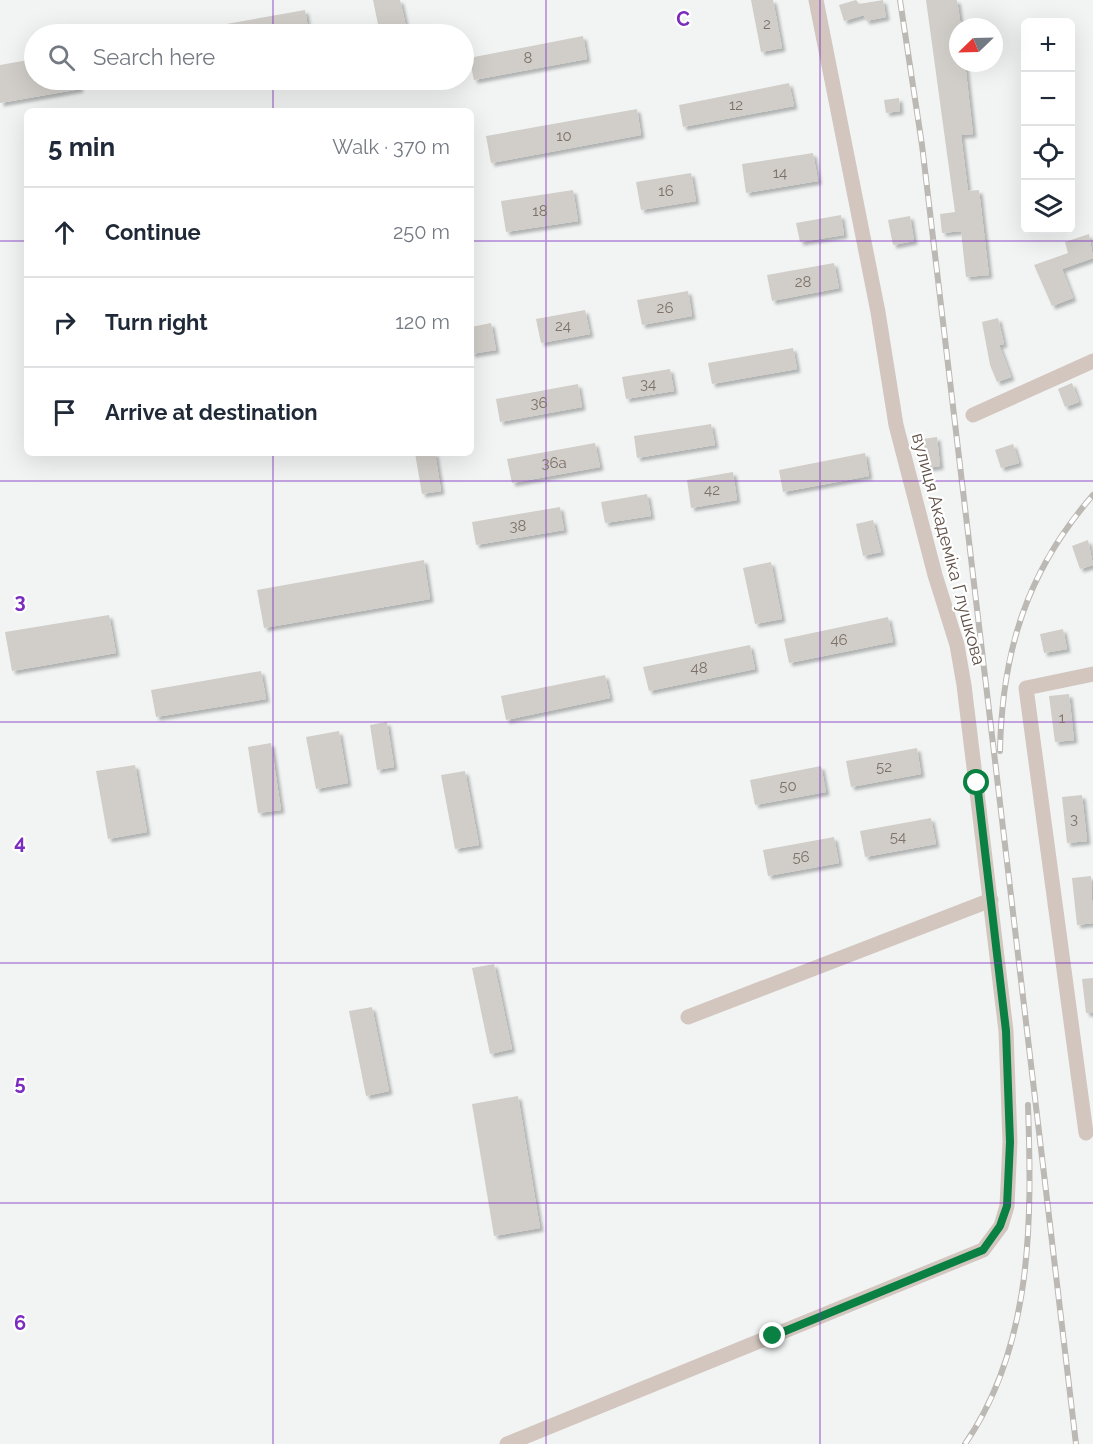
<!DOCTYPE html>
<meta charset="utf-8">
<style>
:root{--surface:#fff;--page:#f2f2f3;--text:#1f2937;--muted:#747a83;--line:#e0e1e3}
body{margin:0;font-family:Raleway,sans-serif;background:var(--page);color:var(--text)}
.controls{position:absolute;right:18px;top:18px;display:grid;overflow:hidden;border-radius:9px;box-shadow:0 6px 24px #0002}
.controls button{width:54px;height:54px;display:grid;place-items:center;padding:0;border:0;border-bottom:2px solid var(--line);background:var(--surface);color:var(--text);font:30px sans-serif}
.compass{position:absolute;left:949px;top:18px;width:54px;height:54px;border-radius:50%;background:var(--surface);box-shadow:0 6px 24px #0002;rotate:247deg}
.stop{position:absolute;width:18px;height:18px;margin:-14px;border:4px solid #0b8043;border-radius:50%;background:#fff}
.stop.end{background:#0b8043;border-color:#fff;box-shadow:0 2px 6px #0008}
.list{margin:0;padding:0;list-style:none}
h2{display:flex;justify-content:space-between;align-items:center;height:78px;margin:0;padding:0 24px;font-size:26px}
h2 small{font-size:20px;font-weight:400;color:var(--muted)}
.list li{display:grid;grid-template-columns:39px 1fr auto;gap:18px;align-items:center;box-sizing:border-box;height:90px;padding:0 24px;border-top:2px solid var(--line)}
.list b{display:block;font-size:22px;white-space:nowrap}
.list em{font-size:20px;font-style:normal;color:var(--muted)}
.icon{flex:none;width:33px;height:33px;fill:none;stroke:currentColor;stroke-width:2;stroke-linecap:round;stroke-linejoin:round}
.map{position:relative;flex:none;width:1093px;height:1444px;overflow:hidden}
.search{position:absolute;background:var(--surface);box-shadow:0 6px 24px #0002;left:24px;top:24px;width:450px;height:66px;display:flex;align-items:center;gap:15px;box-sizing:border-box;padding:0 21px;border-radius:33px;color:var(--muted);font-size:22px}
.panel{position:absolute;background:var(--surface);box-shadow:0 6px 24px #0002;left:24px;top:108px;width:450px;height:348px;border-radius:9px}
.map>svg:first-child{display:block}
.building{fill:#d1cec9;filter:url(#shadow)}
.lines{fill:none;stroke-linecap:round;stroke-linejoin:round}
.minor{stroke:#d2c6bf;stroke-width:15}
.rail-casing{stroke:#bcb8b3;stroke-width:6}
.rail{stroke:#fff;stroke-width:4;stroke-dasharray:11;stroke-linecap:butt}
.route{stroke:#0b8043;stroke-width:8}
.grid{fill:none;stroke:#7b2cbf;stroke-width:1.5;stroke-opacity:0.55}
.labels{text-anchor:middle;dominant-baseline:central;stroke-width:4.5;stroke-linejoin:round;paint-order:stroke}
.number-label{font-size:15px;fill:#7d7168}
.street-label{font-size:18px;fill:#615248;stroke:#fff}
.grid-label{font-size:20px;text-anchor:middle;font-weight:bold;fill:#7b2cbf;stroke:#fff;stroke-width:4.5;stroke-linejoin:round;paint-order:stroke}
</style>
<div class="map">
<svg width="1093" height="1444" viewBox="0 0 1093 1444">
<defs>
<filter id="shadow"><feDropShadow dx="3.5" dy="3.5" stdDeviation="1.5" flood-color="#0004"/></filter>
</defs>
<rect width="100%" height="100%" fill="#f2f4f4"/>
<g class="building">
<path d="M373,0H400L407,31L380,34Z"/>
<path d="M751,0H773L782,48L761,52Z"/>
<path d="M856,0L859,4L883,0L886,17L866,21L864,15L844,21L839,5Z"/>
<path d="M926,0H957L961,27H958V63H965L973,134L961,135L968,191L979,190L989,275L966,277L961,231L942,233L940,214L955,212Z"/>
<path d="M305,10L309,34H198V29Z"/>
<path d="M583,36L587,59L474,80L469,58Z"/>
<path d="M34,59V80H78L80,89L0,103V65Z"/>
<path d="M789,83L794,106L683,127L679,105Z"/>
<path d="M899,98L900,111L886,113L884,100Z"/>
<path d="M637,109L641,135L491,163L486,136Z"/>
<path d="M813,153L818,181L746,193L742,164Z"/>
<path d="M691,173L696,201L641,210L636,182Z"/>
<path d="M573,190L578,221L506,232L501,201Z"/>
<path d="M841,215L844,235L800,242L796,223Z"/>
<path d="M910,216L914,241L893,245L888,220Z"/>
<path d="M1089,234L1093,258L1062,269L1073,298L1052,306L1034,265L1068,253L1065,242Z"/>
<path d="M834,263L839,288L772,301L767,275Z"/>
<path d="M688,291L692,316L642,325L637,300Z"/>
<path d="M585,310L590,334L541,343L536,319Z"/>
<path d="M998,318L1004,344L999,345L1011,377L997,382L990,365L982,322Z"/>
<path d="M491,323L496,350L471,354V327Z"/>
<path d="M793,348L797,369L712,384L708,363Z"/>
<path d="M670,369L674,391L626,399L622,377Z"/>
<path d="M1072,383L1079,402L1065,407L1058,389Z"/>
<path d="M578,384L582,407L500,422L496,399Z"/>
<path d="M711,424L715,445L637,458L634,436Z"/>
<path d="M937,437L940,466L927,468L923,439Z"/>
<path d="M595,443L600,467L512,483L507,459Z"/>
<path d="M1013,444L1019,463L1001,468L995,450Z"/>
<path d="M415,453H435L441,491L422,494Z"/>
<path d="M865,453L869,476L783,492L779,470Z"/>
<path d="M733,472L737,500L691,508L687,480Z"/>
<path d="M647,494L651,516L605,523L601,502Z"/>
<path d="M560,507L564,530L476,545L472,522Z"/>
<path d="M873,520L881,552L863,556L856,524Z"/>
<path d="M1088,540L1093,565L1080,569L1072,546Z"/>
<path d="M424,560L430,599L264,628L257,590Z"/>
<path d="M771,562L782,619L755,624L743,568Z"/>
<path d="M109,615L116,653L12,671L5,632Z"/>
<path d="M888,617L893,642L789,663L784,639Z"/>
<path d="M1063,629L1067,649L1044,653L1040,634Z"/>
<path d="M750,645L755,669L649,691L643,667Z"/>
<path d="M261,671L266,699L156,717L151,690Z"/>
<path d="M605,675L610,698L506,720L501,696Z"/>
<path d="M1069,694L1074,740L1055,742L1049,696Z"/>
<path d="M387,722L394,767L377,770L370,725Z"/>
<path d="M339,731L348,783L316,789L306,737Z"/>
<path d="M271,743L281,810L258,813L248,747Z"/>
<path d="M917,748L921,774L851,787L846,761Z"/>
<path d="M135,765L147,832L108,839L96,771Z"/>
<path d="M821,766L826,792L755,805L750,780Z"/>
<path d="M465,771L479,845L455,849L441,775Z"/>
<path d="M1082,795L1087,841L1067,843L1062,797Z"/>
<path d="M931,818L936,844L865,857L860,831Z"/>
<path d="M834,837L839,863L768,876L763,850Z"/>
<path d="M1091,876L1093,923L1077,925L1072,878Z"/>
<path d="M494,964L512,1049L490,1054L472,968Z"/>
<path d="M1093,978V1013H1086L1082,979Z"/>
<path d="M372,1007L389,1091L366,1096L349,1011Z"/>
<path d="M518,1096L540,1228L494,1236L472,1104Z"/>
</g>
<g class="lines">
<g class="minor">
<path d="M973,415L1093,361"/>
<path d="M688,1017L991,900"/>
<path d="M1086,1133L1026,688L1093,674"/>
<path d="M507,1444L983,1250L1001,1226L1007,1206L1010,1142L1006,1031L964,685L957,645L935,575L896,425L878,312L816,0"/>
</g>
<defs>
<g id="rail">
<path d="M900,0L922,145L1076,1444"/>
<path d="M1000,751C1002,651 1027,571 1093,495"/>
<path d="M965,1444C1033,1345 1032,1221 1028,1105"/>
</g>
</defs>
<use href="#rail" class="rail-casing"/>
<use href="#rail" class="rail"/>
</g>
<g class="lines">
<path class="route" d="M773,1336L983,1250L1000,1226L1007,1206L1010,1142L1006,1031L977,783"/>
</g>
<path class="grid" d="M273,0V34M546,0V1444M820,0V1444M273,80V111M0,241H27M471,241H1093M273,453V1444M0,481H1093M0,722H1093M0,963H1093M0,1203H1093"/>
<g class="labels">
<g class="number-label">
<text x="767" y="24">2</text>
<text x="528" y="58">8</text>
<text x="736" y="105">12</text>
<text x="564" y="136">10</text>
<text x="780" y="173">14</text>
<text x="666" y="191">16</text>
<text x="540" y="211">18</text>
<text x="803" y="282">28</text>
<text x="665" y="308">26</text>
<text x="563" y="326">24</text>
<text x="648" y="384">34</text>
<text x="539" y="403">36</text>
<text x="554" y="463">36а</text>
<text x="712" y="490">42</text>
<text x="518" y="526">38</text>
<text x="839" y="640">46</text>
<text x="699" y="668">48</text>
<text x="1062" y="718">1</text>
<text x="884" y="767">52</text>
<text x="788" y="786">50</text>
<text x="1074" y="819">3</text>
<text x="898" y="837">54</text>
<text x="801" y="857">56</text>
</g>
<g class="street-label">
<text transform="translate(949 549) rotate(75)">вулиця Академіка Глушкова</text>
</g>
</g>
<g class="grid-label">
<text x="683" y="26">C</text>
<text x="20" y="608">3</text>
<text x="20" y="849">4</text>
<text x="20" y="1090">5</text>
<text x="20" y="1330">6</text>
</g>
</svg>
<div class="controls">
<button>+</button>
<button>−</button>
<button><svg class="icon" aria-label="locate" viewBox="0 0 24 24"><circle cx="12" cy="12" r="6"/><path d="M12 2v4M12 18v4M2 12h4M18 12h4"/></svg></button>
<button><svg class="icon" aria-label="layers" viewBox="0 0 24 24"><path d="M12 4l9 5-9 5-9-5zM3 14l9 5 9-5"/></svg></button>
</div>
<svg class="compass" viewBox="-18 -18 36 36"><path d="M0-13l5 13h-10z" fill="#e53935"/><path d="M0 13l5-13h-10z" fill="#747a83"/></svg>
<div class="stop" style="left:977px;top:783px"></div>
<div class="stop end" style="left:773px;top:1336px"></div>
<div class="search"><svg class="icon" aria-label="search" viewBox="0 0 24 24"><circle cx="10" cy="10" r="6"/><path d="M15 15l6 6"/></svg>Search here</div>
<section class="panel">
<h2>5 min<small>Walk · 370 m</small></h2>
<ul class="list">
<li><svg class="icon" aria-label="ahead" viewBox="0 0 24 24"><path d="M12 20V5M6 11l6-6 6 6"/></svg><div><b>Continue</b></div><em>250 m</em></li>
<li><svg class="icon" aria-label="right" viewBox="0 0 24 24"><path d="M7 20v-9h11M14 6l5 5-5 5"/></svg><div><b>Turn right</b></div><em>120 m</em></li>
<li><svg class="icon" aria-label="arrive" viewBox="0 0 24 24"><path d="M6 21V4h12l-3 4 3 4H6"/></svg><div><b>Arrive at destination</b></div></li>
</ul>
</section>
</div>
